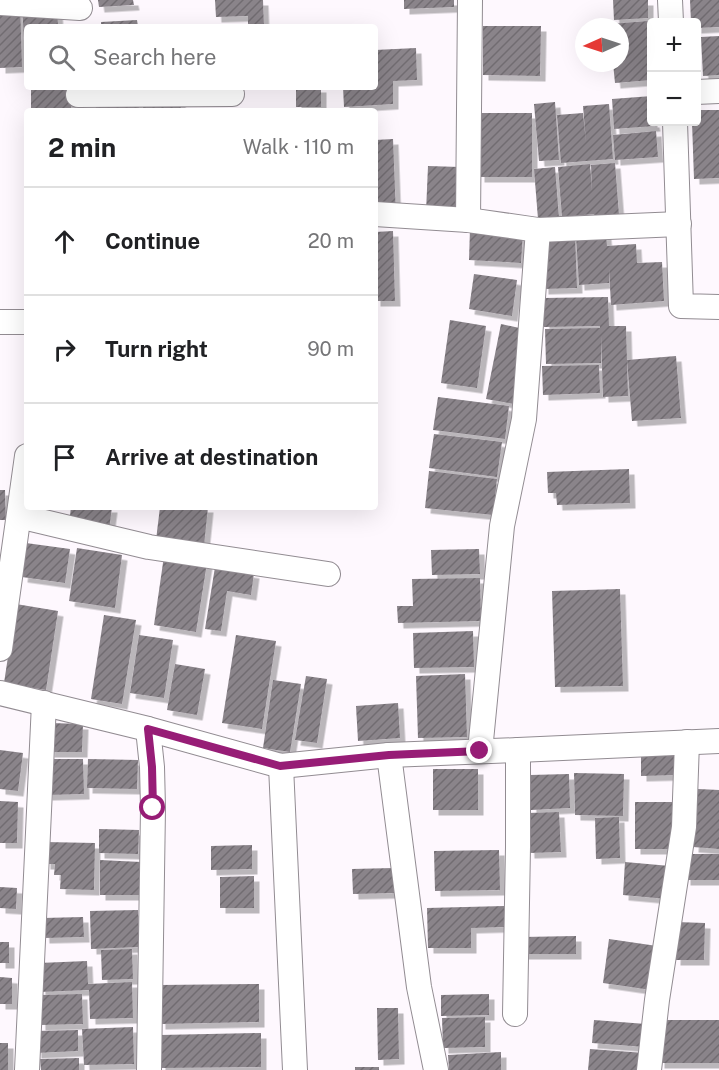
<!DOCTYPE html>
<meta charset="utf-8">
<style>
:root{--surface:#fff;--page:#f6f6f6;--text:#202124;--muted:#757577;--line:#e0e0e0}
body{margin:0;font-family:"Public Sans",sans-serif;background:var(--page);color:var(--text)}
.controls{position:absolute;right:18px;top:18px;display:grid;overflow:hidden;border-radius:6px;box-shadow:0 6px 24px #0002}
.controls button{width:54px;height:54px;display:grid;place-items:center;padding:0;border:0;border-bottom:2px solid var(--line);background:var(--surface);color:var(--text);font:30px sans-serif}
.compass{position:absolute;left:575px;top:18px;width:54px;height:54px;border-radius:50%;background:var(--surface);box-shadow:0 6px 24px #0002;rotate:267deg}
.stop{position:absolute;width:18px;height:18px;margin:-14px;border:4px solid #971d76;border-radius:50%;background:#fff}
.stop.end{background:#971d76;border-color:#fff;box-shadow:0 2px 6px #0008}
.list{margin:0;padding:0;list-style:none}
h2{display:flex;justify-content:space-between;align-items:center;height:78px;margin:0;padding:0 24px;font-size:26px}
h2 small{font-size:20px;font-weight:400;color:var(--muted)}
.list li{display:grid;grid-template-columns:39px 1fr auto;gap:18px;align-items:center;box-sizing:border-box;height:108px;padding:0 24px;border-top:2px solid var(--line)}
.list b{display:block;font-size:22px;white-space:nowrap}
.list em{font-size:20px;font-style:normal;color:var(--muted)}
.icon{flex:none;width:33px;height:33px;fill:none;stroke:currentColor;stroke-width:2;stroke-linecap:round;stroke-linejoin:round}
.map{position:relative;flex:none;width:719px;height:1070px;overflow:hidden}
.search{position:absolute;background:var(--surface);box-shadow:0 6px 24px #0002;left:24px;top:24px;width:354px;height:66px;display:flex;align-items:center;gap:15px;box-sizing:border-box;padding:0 21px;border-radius:6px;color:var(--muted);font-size:22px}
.panel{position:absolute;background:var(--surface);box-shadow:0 6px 24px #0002;left:24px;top:108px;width:354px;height:402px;border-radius:6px}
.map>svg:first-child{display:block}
.building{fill:url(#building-hatch);filter:url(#shadow)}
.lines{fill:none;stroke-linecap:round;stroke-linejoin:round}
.street-casing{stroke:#928c92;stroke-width:26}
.street{stroke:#fff;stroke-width:24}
.route{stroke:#971d76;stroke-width:8}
</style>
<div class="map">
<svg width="719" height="1070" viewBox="0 0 719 1070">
<defs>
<pattern id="building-hatch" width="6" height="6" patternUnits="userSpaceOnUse" patternTransform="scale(1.5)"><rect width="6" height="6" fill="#8a848a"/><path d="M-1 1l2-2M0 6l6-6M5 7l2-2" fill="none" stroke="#716c71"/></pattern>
<filter id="shadow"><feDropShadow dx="5.5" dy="5.5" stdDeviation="0" flood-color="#0004"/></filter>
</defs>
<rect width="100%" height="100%" fill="#fef8fe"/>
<g class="building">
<path d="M0,0H20L22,67L0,68Z"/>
<path d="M98,0H133L134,5L99,7Z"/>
<path d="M215,0H263L264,27H248V16L216,17Z"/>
<path d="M404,0H454V7L404,9Z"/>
<path d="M613,0H648V18L614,20Z"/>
<path d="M690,0H719V27L696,28V22H691Z"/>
<path d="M57,3L58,27H27V40H24L22,5Z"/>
<path d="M137,20L138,27H101V22Z"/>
<path d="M648,21L652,80L615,83L613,63H620V27H611L610,24Z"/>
<path d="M483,26H541L540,76L483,75Z"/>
<path d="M719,36V75L703,76L701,37Z"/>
<path d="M416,48L417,80L393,81V104L344,107L343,87H375V50Z"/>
<rect x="31" y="87" width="40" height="24"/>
<path d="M95,87H138L139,111H96Z"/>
<path d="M179,87L181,111H143L142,88Z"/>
<rect x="296" y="87" width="25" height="20"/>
<path d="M652,96V122H654L655,126L614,129L612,99Z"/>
<path d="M555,102L559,160L539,161L534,104Z"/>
<path d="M609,104L613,159L561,163L557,115L583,113L586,142L583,106Z"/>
<path d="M696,110H719V178L694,179L692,122H696Z"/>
<rect x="479" y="113" width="53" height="64"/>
<path d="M656,131L658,157L615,160L613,135Z"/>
<path d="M393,139L396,215L375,216V140Z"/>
<path d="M615,163L619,215L595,217L594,214L562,217L558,167L590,164L592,191L591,165Z"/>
<path d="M428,166L460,167L458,213L426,212Z"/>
<path d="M555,167L559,218L538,219L534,169Z"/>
<path d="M470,229L523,231L521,263L469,260Z"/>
<path d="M393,231L395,301H375V232Z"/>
<path d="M606,234L607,246L636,244L637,263L662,262L664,301L611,305L609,269V283L579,285L576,236Z"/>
<path d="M575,235L577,288L543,289L542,236Z"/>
<path d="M474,274L517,280L512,316L469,309Z"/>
<path d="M608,297L609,326H626L628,396L603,397L601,336V363L546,364L545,329L600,328V326L544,327L543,298Z"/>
<path d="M450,320L486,326L477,388L441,383Z"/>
<path d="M501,324L529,330L514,404L486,399Z"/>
<path d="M676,356L681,418L632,421L627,360Z"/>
<path d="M599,365L600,393L543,395L542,366Z"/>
<path d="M438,397L509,406L505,439L433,430Z"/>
<path d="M434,434L502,442L497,477L429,468Z"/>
<path d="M629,469L630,503L557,505L556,493H548L547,472Z"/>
<path d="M429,471L497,479L493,515L425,508Z"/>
<path d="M0,490H5L6,520H0Z"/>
<path d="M71,507H112L109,530L69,524Z"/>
<path d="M160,507H208L204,546L156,540Z"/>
<path d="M26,543L70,549L65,583L22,577Z"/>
<path d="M77,548L122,555L115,608L69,601Z"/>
<path d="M479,549L480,574L432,575L431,550Z"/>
<path d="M164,556L207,563L196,632L154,625Z"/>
<path d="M215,567L254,573L251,595L227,591L221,631L205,629Z"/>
<path d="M480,578L481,621L398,623L397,606H413L412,579Z"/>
<path d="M620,589L623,686L555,687L552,591Z"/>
<path d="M16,604L58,611L46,690L4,683Z"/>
<path d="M104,615L136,620L122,704L91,699Z"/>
<path d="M473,631L474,667L414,668L413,633Z"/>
<path d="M139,635L173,640L164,698L130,693Z"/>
<path d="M236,635L276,641L262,729L222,723Z"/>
<path d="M175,664L205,669L197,715L167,710Z"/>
<path d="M465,674L467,737L418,738L416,676Z"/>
<path d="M306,676L327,679L317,743L295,740Z"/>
<path d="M273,680L301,684L290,752L263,748Z"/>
<path d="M398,703L400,738L358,741L356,706Z"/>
<path d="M50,723L83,724L82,752H49Z"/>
<path d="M0,750L23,753L18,791L0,789Z"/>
<path d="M641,753H679L678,775L641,776Z"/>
<path d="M47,759H83L84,794L47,795Z"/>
<path d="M88,759L138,760L137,789L87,788Z"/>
<rect x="433" y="769" width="45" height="41"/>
<path d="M574,773L624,774L623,816L575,815Z"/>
<path d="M569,774L570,808L531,810L530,775Z"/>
<path d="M698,789L719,790V849L693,847Z"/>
<path d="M0,801L18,802L17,843H0Z"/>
<rect x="635" y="802" width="42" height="47"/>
<path d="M559,812L561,852L529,853L527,813Z"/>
<path d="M619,817L620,858L596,859L595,818Z"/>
<path d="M99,829L139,830L138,854L99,853Z"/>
<path d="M45,842L95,843L94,890L60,889L61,875H54L55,864H45Z"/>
<path d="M252,845V869L211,870V846Z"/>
<path d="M499,850L500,890L435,891L434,851Z"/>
<rect x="685" y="854" width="34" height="26"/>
<path d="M100,860L141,862L140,895H100Z"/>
<path d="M625,862L670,866L667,899L623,895Z"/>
<path d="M393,868L394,893L353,894L352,869Z"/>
<path d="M254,876V908H220V877Z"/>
<path d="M0,887L17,888L16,909L0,908Z"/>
<path d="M504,906L505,927L471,928V948H428L427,908Z"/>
<path d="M138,910L139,947L91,949L90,911Z"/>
<path d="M83,917L84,937L44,938L43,918Z"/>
<path d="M676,922L705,923L704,960H675Z"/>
<path d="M576,936V954H523V937Z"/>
<path d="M609,939L657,946L651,990L603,983Z"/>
<rect x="0" y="942" width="9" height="21"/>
<path d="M132,949L133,979L102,980L101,950Z"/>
<path d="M87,961L88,984L132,982L133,1018L90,1019L89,990L40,992L39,963Z"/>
<path d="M0,977L12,978V1004H0Z"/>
<path d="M259,984V1022L160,1024L159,985Z"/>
<path d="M82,994L83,1024L40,1025L39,995Z"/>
<path d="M489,994V1015L441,1016V995Z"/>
<path d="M377,1008H398L399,1059L378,1060Z"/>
<path d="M485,1017V1047L443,1048L442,1018Z"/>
<path d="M594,1020L646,1024L645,1047L592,1043Z"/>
<rect x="659" y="1020" width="60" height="43"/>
<path d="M133,1027L134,1064L84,1065L82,1029Z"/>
<path d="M78,1030V1051L36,1053L35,1031Z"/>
<path d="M261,1033V1067L160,1068V1035Z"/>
<rect x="0" y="1043" width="8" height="27"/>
<path d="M590,1049L645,1053L644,1070H588Z"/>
<path d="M501,1052V1070H449L448,1055Z"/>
<path d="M79,1058V1070H41L40,1059Z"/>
<rect x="355" y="1067" width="24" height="3"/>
</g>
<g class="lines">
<defs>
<g id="street">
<path d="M670,0L671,22"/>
<path d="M0,3L80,8"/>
<path d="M696,92L719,91"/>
<path d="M78,95L232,94"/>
<path d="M675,122L681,306L719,307"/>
<path d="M375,214L468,220L538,230L679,224"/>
<path d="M468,220L470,0"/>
<path d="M0,322H27"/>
<path d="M19,516L149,547L328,574"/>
<path d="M0,649L27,456"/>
<path d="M0,693L148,729L281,766L389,755L518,750L719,741"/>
<path d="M148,729L152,767L153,808L149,1070"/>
<path d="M480,751L502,526L524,419L538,230"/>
<path d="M389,755L419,987L436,1070"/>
<path d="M281,766L295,1070"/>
<path d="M515,1014L518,847V750"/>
<path d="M27,1070L44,703"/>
<path d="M649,1070L657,1000L684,827L687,742"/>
</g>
</defs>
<use href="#street" class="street-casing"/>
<use href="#street" class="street"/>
</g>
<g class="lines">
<path class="route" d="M153,808L152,767L148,729L280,766L389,755L480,751"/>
</g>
</svg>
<div class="controls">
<button>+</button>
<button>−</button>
</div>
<svg class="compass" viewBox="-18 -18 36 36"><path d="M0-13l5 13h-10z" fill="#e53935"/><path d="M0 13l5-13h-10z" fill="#757577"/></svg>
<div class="stop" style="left:153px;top:808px"></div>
<div class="stop end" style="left:480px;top:751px"></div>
<div class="search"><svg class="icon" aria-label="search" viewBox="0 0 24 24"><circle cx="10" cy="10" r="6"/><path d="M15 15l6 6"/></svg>Search here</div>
<section class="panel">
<h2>2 min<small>Walk · 110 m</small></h2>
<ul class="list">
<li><svg class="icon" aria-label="ahead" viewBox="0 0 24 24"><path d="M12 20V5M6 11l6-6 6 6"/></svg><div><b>Continue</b></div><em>20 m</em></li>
<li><svg class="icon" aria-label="right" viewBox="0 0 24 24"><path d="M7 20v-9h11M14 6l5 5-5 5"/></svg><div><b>Turn right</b></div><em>90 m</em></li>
<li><svg class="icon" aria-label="arrive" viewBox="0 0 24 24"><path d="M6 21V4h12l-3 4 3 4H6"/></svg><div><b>Arrive at destination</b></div></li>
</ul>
</section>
</div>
